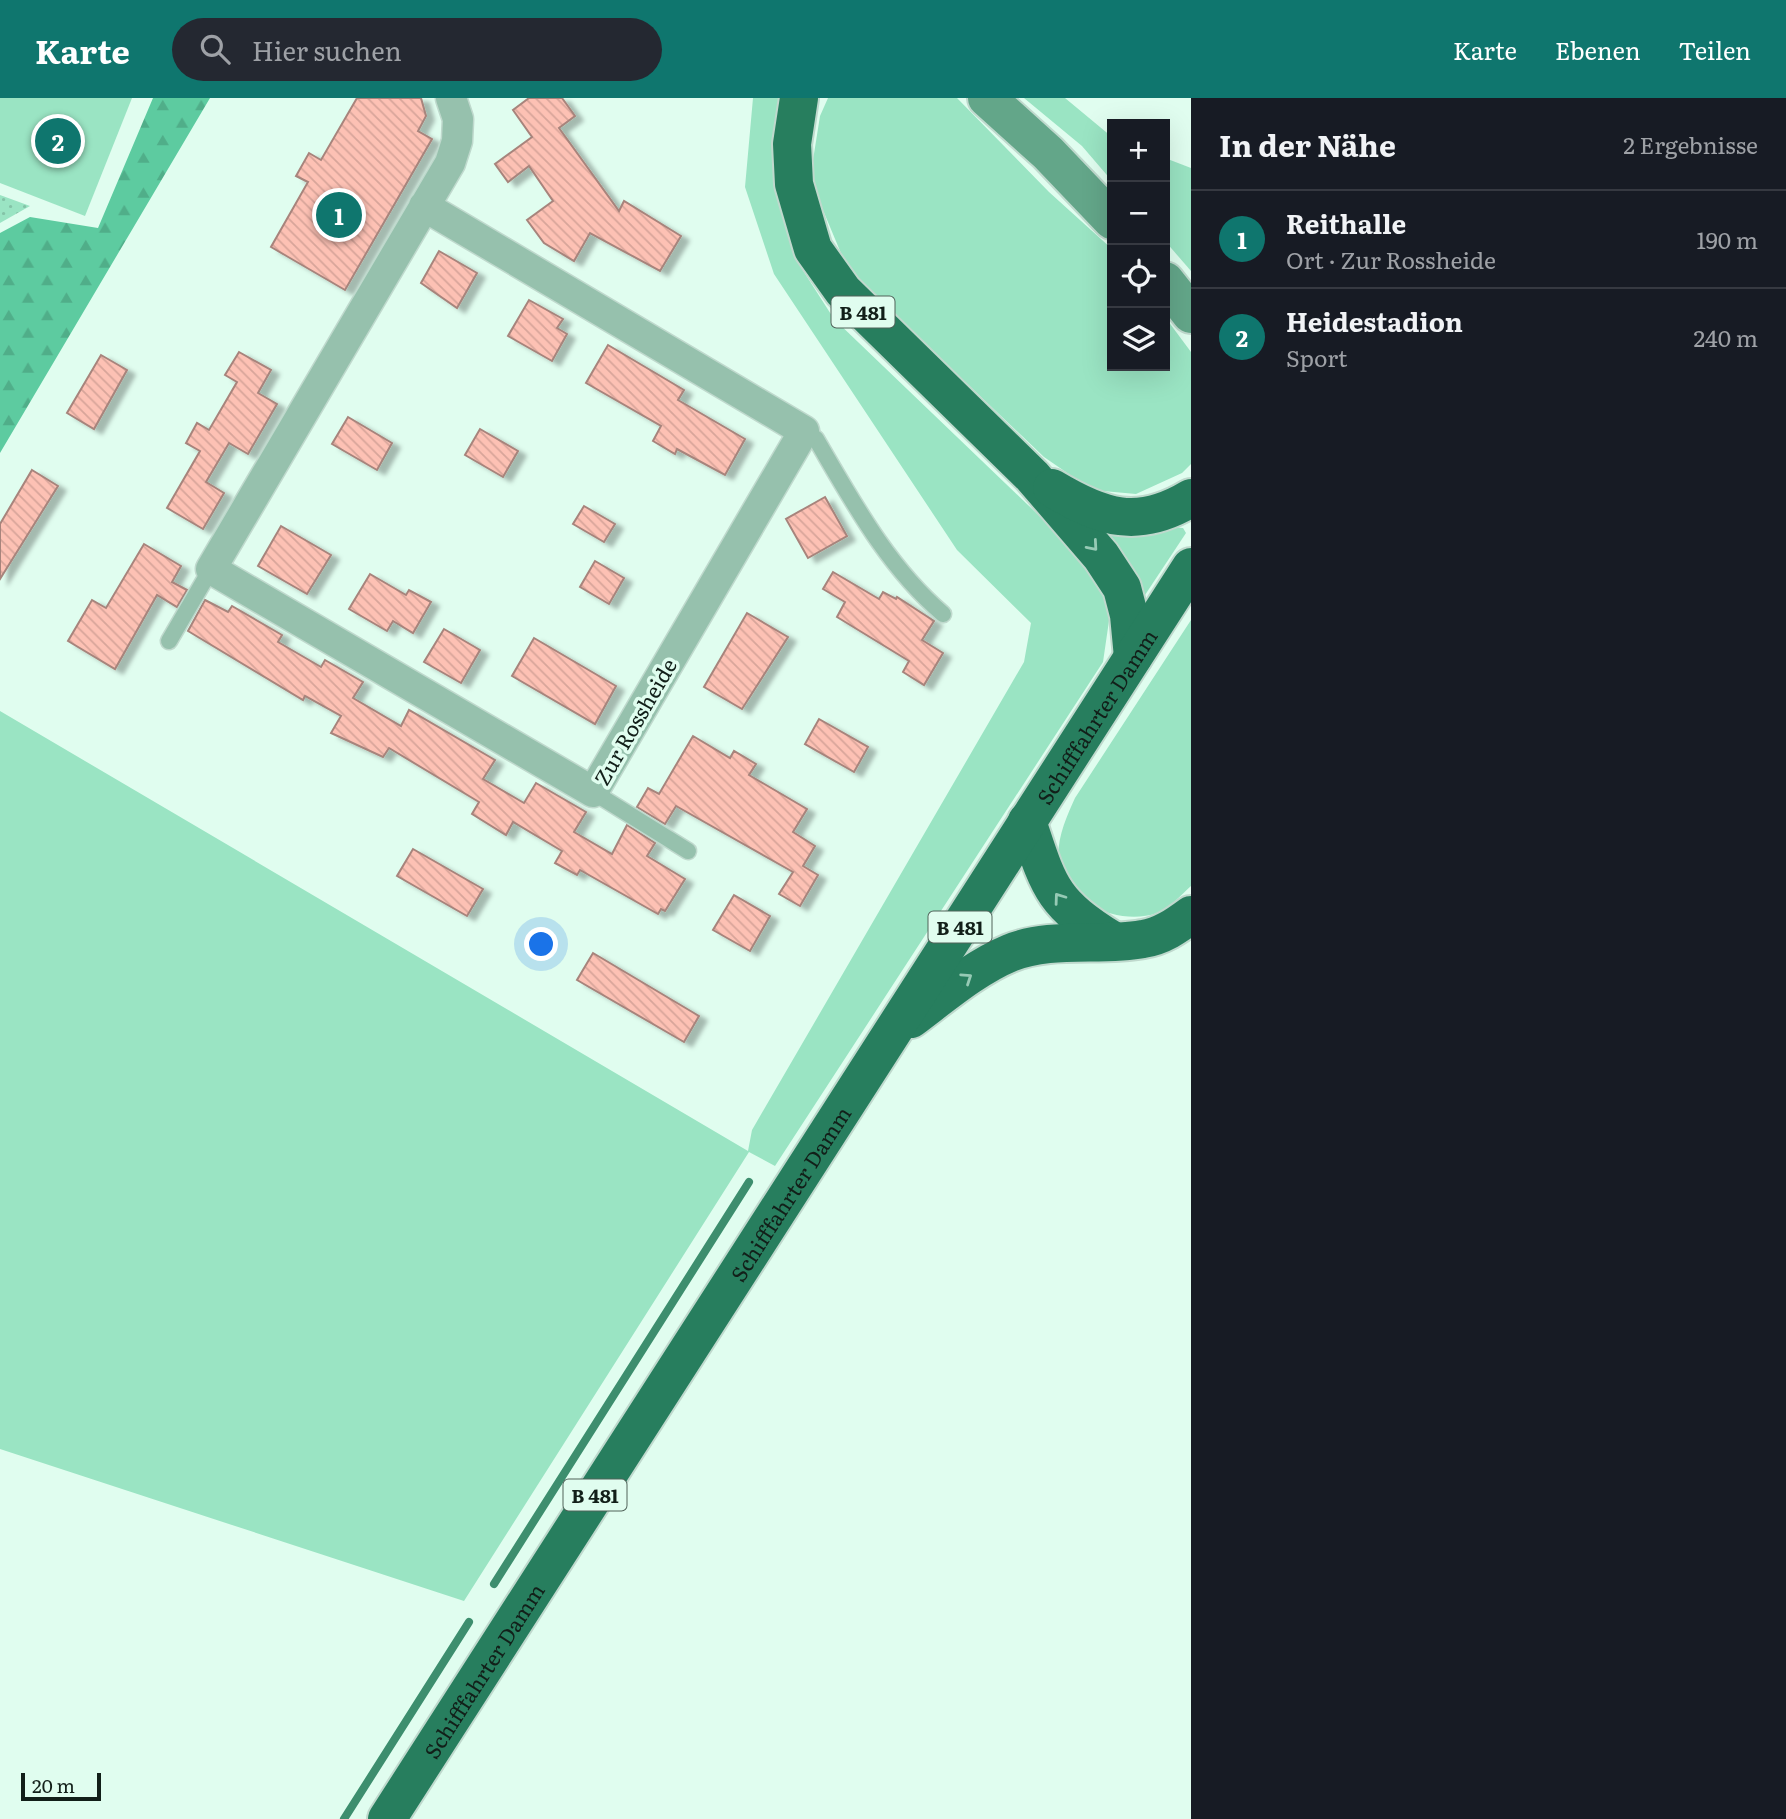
<!DOCTYPE html>
<html lang="de">
<meta charset="utf-8">
<style>
:root{--surface:#171b24;--page:#242831;--text:#f1f3f6;--muted:#9ea1a6;--line:#363941;--accent:#0f766e}
body{margin:0;font-family:Literata,serif;background:var(--page);color:var(--text)}
.controls{position:absolute;right:21px;top:21px;display:grid;overflow:hidden;border-radius:0px;box-shadow:0 7px 28px #0002}
.controls button{width:63px;height:63px;display:grid;place-items:center;padding:0;border:0;border-bottom:2px solid var(--line);background:var(--surface);color:var(--text);font:35px sans-serif}
.scale{position:absolute;left:21px;bottom:18px;width:80px;box-sizing:border-box;padding-left:7px;border:4px solid #121f19;border-top:0;font-size:19px;line-height:24px;white-space:nowrap;color:#121f19;-webkit-text-stroke:5px #e0fdef;paint-order:stroke}
.you{position:absolute;left:542px;top:847px;width:24px;height:24px;margin:-18px;border:5px solid #fff;border-radius:50%;background:#1a73e8;box-shadow:0 0 0 10px #1a73e833}
.badge{display:grid;place-items:center;width:46px;height:46px;border-radius:50%;background:var(--accent);color:#fff;font-size:23px;font-weight:700}
.pin{position:absolute;translate:-50% -50%;border:4px solid #fff;box-shadow:0 2px 7px #0006}
.list{margin:0;padding:0;list-style:none}
h2{display:flex;justify-content:space-between;align-items:center;height:91px;margin:0;padding:0 28px;font-size:30px}
h2 small{font-size:23px;font-weight:400;color:var(--muted)}
.list li{display:grid;grid-template-columns:46px 1fr auto;gap:21px;align-items:center;box-sizing:border-box;height:98px;padding:0 28px;border-top:2px solid var(--line)}
.list b{display:block;font-size:26px;white-space:nowrap}
.list p{margin:0;font-size:23px;white-space:nowrap;color:var(--muted)}
.list em{font-size:23px;font-style:normal;color:var(--muted)}
.icon{flex:none;width:38px;height:38px;fill:none;stroke:currentColor;stroke-width:2;stroke-linecap:round;stroke-linejoin:round}
.map{position:relative;flex:none;width:1191px;height:1721px;overflow:hidden}
header{display:flex;align-items:center;gap:42px;box-sizing:border-box;height:98px;padding:0 35px;background:var(--accent);color:#fff}
header strong{font-size:33px}
nav{display:flex;gap:38px;margin-inline-start:auto;font-size:24px}
.search{width:490px;height:63px;background:var(--page);display:flex;align-items:center;gap:18px;box-sizing:border-box;padding:0 24px;border-radius:38px;color:var(--muted);font-size:26px}
main{display:flex}
aside{flex:1;background:var(--surface)}
.map>svg:first-child{display:block}
.green{fill:#9ae4c3}
.forest{fill:url(#forest-firs)}
.park{fill:url(#park-dots)}
.lines{fill:none;stroke-linecap:round;stroke-linejoin:round}
.stream{stroke:#3d8e6e;stroke-width:8}
.building{fill:url(#building-back-hatch);stroke:#a7847c;stroke-width:2;filter:url(#shadow)}
.lane-casing{stroke:#bfd9cd;stroke-width:19}
.street-casing{stroke:#bfd9cd;stroke-width:33}
.secondary-casing{stroke:#bfd9cd;stroke-width:42}
.highway-casing{stroke:#bfd9cd;stroke-width:42}
.lane{stroke:#96c1ad;stroke-width:16}
.street{stroke:#96c1ad;stroke-width:30}
.secondary{stroke:#63a689;stroke-width:38}
.highway{stroke:#277e5e;stroke-width:38}
.oneway{stroke:#96cab5}
.labels{text-anchor:middle;dominant-baseline:central;stroke-width:7;stroke-linejoin:round;paint-order:stroke}
.shield{fill:#e0fdef;stroke:#506259;stroke-width:2}
.shield-label{font-size:19px;font-weight:bold;fill:#121f19}
.street-label{font-size:21px;fill:#121f19;stroke:#e0fdef}
</style>
<header>
<strong>Karte</strong>
<div class="search"><svg class="icon" aria-label="search" viewBox="0 0 24 24"><circle cx="10" cy="10" r="6"/><path d="M15 15l6 6"/></svg>Hier suchen</div>
<nav><a>Karte</a><a>Ebenen</a><a>Teilen</a></nav>
</header>
<main>
<div class="map">
<svg width="1191" height="1721" viewBox="0 0 1191 1721">
<defs>
<pattern id="forest-firs" width="22" height="20" patternUnits="userSpaceOnUse" patternTransform="scale(1.75)"><rect width="22" height="20" fill="#5dcba0"/><path d="M5 1l3.5 6h-7zM16 11l3.5 6h-7z" fill="#50ae89"/></pattern>
<pattern id="park-dots" width="8" height="8" patternUnits="userSpaceOnUse" patternTransform="scale(1.75)"><rect width="8" height="8" fill="#9ae4c3"/><path d="M2 2h.1M6 6h.1" fill="none" stroke="#84c3a7" stroke-width="1.8" stroke-linecap="round"/></pattern>
<pattern id="building-back-hatch" width="6" height="6" patternUnits="userSpaceOnUse" patternTransform="scale(1.75)"><rect width="6" height="6" fill="#fdc1b4"/><path d="M-1 5l2 2M0 0l6 6M5-1l2 2" fill="none" stroke="#d8a59a"/></pattern>
<filter id="shadow"><feDropShadow dx="8" dy="4.5" stdDeviation="2" flood-color="#0004"/></filter>
</defs>
<rect width="100%" height="100%" fill="#e0fdef"/>
<g class="green">
<path d="M0,0H132L85,118L0,85Z"/>
<path d="M753,0H781L780,101L795,160L834,221L1101,477L1111,509L1103,564L775,1068L749,1054L464,1503L0,1351V613L748,1053L752,1032L1024,564L1031,525L957,452L774,176L745,89Z"/>
<path d="M828,0H957L1049,94L1112,151V268H1165V219L1191,254V366L1182,375L1136,396L1092,392L1044,359L848,172L810,81L820,18Z"/>
<path d="M1024,0H1065L1112,39V83L1082,48Z"/>
<path d="M1165,60L1191,70V173L1165,143Z"/>
<path d="M1172,429L1183,430L1186,435L1143,500L1105,435Z"/>
<path d="M1191,522V788C1182,796 1169,811 1157,815C1123,827 1073,809 1061,774C1053,749 1065,722 1075,700Z"/>
</g>
<path class="forest" d="M153,0H210L0,355V135L30,119L98,130Z"/>
<path class="park" d="M0,97L30,108L0,125Z"/>
<g class="lines">
<g class="stream">
<path d="M494,1486L749,1084"/>
<path d="M344,1721L469,1524"/>
</g>
</g>
<g class="building">
<path d="M357,0H421L426,18L418,33L432,41L345,192L271,149L308,84L296,78L309,55L321,62Z"/>
<path d="M529,0H562L575,18L559,30L619,113L624,103L681,138L660,173L590,135L574,163L544,145L527,122L553,103L529,68L508,84L495,66L532,39L513,12Z"/>
<path d="M439,153L477,175L457,210L421,185Z"/>
<path d="M529,202L563,221L557,230L567,236L552,263L508,238Z"/>
<path d="M608,247L684,292L678,302L745,341L725,377L677,351L675,356L653,343L661,328L586,285Z"/>
<path d="M239,254L271,272L258,295L277,306L248,356L229,345L206,384L224,395L203,431L167,410L200,353L186,345L197,325L209,332L237,284L225,277Z"/>
<path d="M101,257L127,272L94,331L67,315Z"/>
<path d="M348,319L392,345L377,372L332,346Z"/>
<path d="M480,331L518,353L503,379L465,357Z"/>
<path d="M32,372L58,388L0,481V426Z"/>
<path d="M825,399L847,438L808,460L786,421Z"/>
<path d="M584,408L615,426L604,444L573,426Z"/>
<path d="M281,428L331,457L307,496L258,468Z"/>
<path d="M144,446L181,468L172,484L187,492L177,509L157,497L115,571L68,543L92,502L106,510Z"/>
<path d="M595,463L624,480L609,506L580,489Z"/>
<path d="M833,474L879,501L883,494L896,501L897,499L934,523L922,542L943,555L924,587L903,574L909,563L837,519L845,504L823,491Z"/>
<path d="M370,476L406,497L409,492L431,504L413,535L393,523L387,533L349,511Z"/>
<path d="M205,502L228,514L232,508L282,537L278,544L321,569L325,562L363,584L353,600L401,628L409,612L495,662L483,681L524,705L536,685L586,714L574,734L612,756L627,727L655,745L647,758L685,781L665,813L661,811L658,816L580,772L577,777L555,765L562,753L513,724L506,737L472,716L479,704L389,650L383,659L331,635L341,618L305,598L303,602L188,533Z"/>
<path d="M747,515L788,539L742,611L704,589Z"/>
<path d="M444,531L480,552L461,585L424,564Z"/>
<path d="M534,540L616,588L595,626L512,578Z"/>
<path d="M819,621L868,649L854,674L805,646Z"/>
<path d="M693,638L730,660L734,653L756,666L749,677L807,711L793,734L815,748L803,768L818,777L800,808L779,796L793,774L676,708L665,726L637,709L648,690L659,696Z"/>
<path d="M413,751L483,791L467,818L397,778Z"/>
<path d="M734,797L770,818L750,853L713,832Z"/>
<path d="M593,855L699,918L684,944L577,882Z"/>
</g>
<g class="lines">
<defs>
<g id="lane">
<path d="M804,333L816,341C853,404 887,468 943,516"/>
<path d="M169,543L211,471"/>
<path d="M593,694L688,753"/>
</g>
<path id="street" d="M424,108L804,333L593,694L211,471L450,65L457,43L458,21L451,0"/>
<g id="secondary">
<path d="M987,0L1048,55L1112,122"/>
<path d="M1165,183L1191,216"/>
</g>
<g id="highway">
<path d="M799,0L792,46L794,86L813,151L843,193L1032,378L1101,458L1122,490L1129,517L1133,559"/>
<path d="M1052,390C1102,420 1138,432 1191,400"/>
<path d="M1027,723C1049,789 1051,804 1112,842"/>
<path d="M911,921C942,898 974,870 1010,855C1051,838 1101,849 1143,841C1162,838 1176,828 1191,817"/>
<path id="s1" d="M387,1721L1191,469"/>
</g>
</defs>
<use href="#lane" class="lane-casing"/>
<use href="#street" class="street-casing"/>
<use href="#secondary" class="secondary-casing"/>
<use href="#highway" class="highway-casing"/>
<use href="#lane" class="lane"/>
<use href="#street" class="street"/>
<use href="#secondary" class="secondary"/>
<use href="#highway" class="highway"/>
</g>
<defs><path id="oneway-chevron" d="M-2-3.5L2.5 0L-2 3.5" fill="none" stroke-width="1.6" stroke-linecap="round" stroke-linejoin="round" transform="scale(1.75)"/></defs>
<g class="oneway">
<use href="#oneway-chevron" transform="translate(1093 448) rotate(49)"/>
<use href="#oneway-chevron" transform="translate(1059 800) rotate(-126)"/>
<use href="#oneway-chevron" transform="translate(967 880) rotate(-34)"/>
</g>
<g class="labels">
<g class="shield">
<rect x="831.5" y="198.5" width="63" height="31" rx="5"/>
<rect x="928.5" y="813.5" width="63" height="31" rx="5"/>
<rect x="563.5" y="1381.5" width="63" height="31" rx="5"/>
</g>
<g class="shield-label">
<text x="863" y="214">B 481</text>
<text x="960" y="829">B 481</text>
<text x="595" y="1397">B 481</text>
</g>
<g class="street-label">
<text stroke="none"><textPath href="#s1" startOffset="1311">Schifffahrter Damm</textPath></text>
<text transform="translate(634 623) rotate(-60)">Zur Rossheide</text>
<text stroke="none"><textPath href="#s1" startOffset="744">Schifffahrter Damm</textPath></text>
<text stroke="none"><textPath href="#s1" startOffset="177">Schifffahrter Damm</textPath></text>
</g>
</g>
</svg>
<div class="controls">
<button>+</button>
<button>−</button>
<button><svg class="icon" aria-label="locate" viewBox="0 0 24 24"><circle cx="12" cy="12" r="6"/><path d="M12 2v4M12 18v4M2 12h4M18 12h4"/></svg></button>
<button><svg class="icon" aria-label="layers" viewBox="0 0 24 24"><path d="M12 4l9 5-9 5-9-5zM3 14l9 5 9-5"/></svg></button>
</div>
<div class="scale">20 m</div>
<div class="you"></div>
<div class="pin badge" style="left:339px;top:117px">1</div>
<div class="pin badge" style="left:58px;top:43px">2</div>
</div>
<aside>
<h2>In der Nähe<small>2 Ergebnisse</small></h2>
<ul class="list">
<li><span class="badge">1</span><div><b>Reithalle</b><p>Ort · Zur Rossheide</p></div><em>190 m</em></li>
<li><span class="badge">2</span><div><b>Heidestadion</b><p>Sport</p></div><em>240 m</em></li>
</ul>
</aside>
</main>
